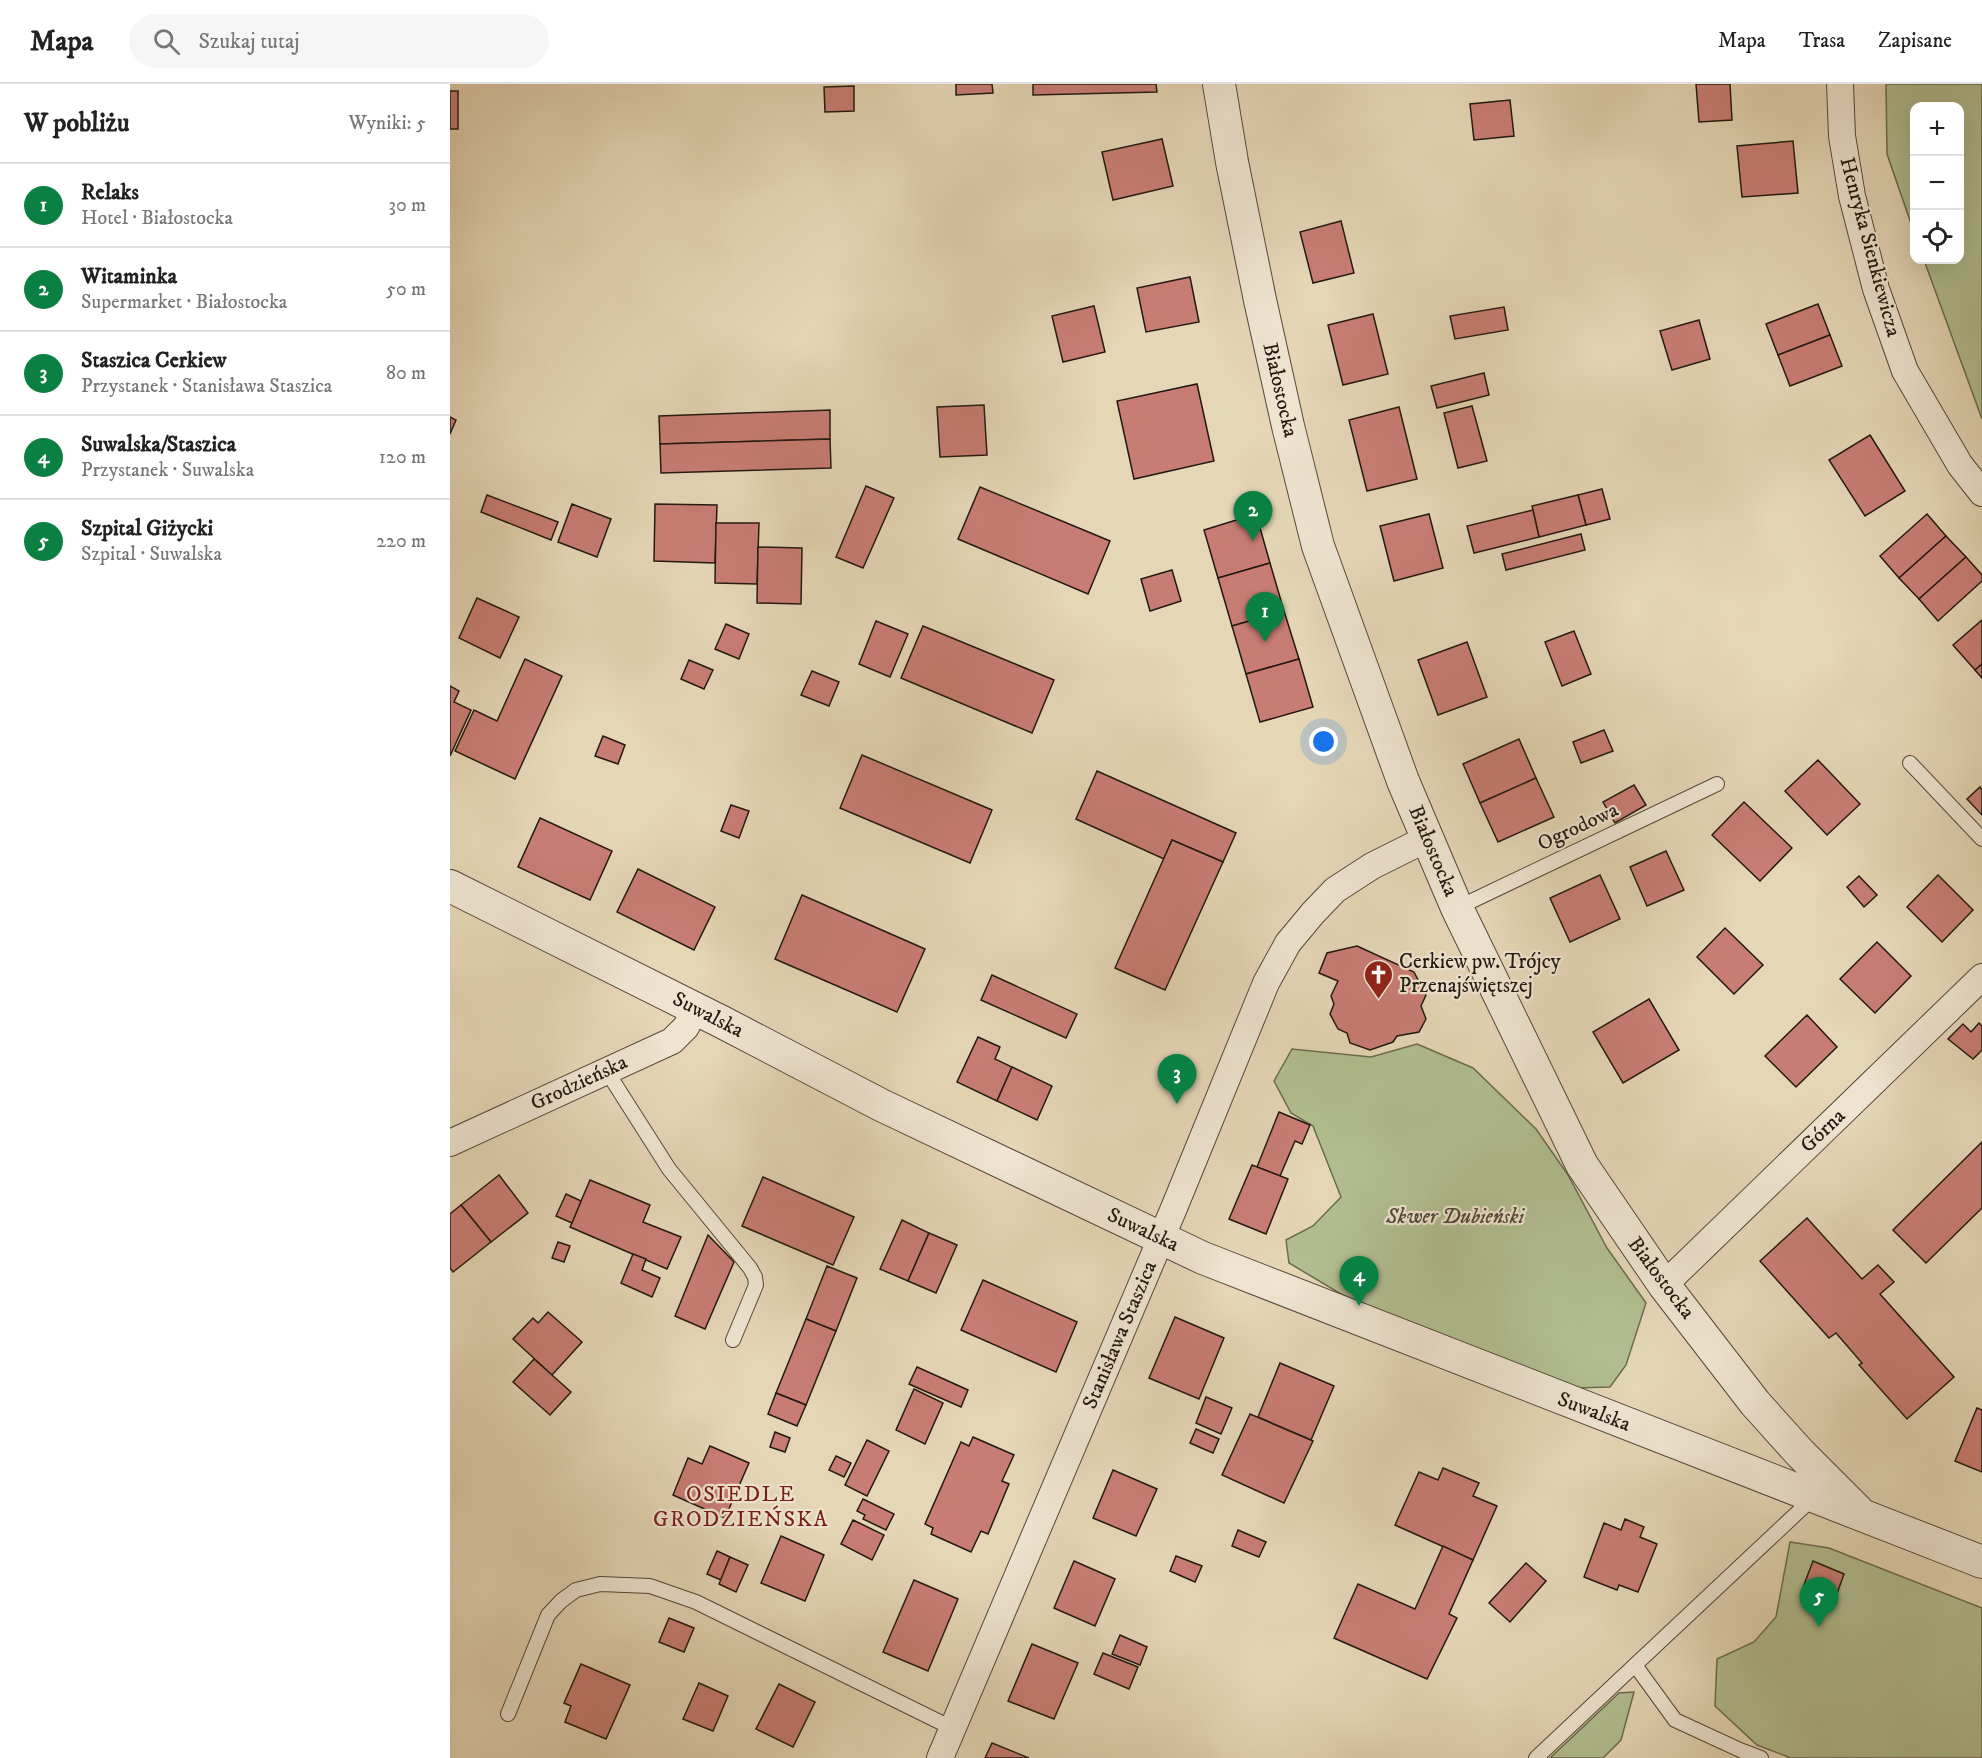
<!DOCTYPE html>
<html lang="pl">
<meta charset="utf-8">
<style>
:root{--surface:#fff;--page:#f6f6f6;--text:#222;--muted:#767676;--line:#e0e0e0;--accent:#0b8043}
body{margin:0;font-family:"IM FELL DW Pica",serif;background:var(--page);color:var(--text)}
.controls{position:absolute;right:18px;top:18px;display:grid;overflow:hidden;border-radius:12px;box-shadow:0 6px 24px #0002}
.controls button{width:54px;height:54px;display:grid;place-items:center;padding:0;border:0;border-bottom:2px solid var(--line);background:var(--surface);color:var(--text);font:30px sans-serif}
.you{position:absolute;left:874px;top:658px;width:21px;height:21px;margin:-15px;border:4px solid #fff;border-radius:50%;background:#1a73e8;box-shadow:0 0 0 9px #1a73e833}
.badge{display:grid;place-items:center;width:39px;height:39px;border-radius:50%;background:var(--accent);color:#fff;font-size:20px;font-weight:700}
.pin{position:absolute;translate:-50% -50px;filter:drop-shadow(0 2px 3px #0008)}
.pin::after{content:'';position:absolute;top:32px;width:21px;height:18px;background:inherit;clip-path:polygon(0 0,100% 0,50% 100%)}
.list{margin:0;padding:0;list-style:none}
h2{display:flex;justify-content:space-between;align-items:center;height:78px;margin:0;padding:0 24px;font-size:26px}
h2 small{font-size:20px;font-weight:400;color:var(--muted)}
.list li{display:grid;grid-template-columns:39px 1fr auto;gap:18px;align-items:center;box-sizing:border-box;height:84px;padding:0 24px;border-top:2px solid var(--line)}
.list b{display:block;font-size:22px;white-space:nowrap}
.list p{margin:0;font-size:20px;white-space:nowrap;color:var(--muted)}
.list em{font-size:20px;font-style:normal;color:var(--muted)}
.icon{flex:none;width:33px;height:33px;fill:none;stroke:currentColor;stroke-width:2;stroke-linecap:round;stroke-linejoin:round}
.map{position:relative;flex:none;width:1532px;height:1674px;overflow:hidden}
header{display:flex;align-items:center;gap:36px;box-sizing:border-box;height:84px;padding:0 30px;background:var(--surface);border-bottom:2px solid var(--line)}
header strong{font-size:28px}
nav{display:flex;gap:33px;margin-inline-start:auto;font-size:21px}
.search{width:420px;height:54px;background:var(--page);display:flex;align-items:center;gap:15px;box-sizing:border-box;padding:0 21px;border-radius:33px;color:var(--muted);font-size:22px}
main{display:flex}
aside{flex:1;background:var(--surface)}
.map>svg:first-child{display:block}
.green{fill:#b1be91;stroke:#6a6c50;stroke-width:1.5}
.building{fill:#c87d74;stroke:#231910;stroke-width:1.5}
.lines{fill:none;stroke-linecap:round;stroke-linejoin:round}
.service-casing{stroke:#54483a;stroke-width:16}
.minor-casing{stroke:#54483a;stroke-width:28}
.tertiary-casing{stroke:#54483a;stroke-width:34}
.service{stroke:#eee4d0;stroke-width:14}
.minor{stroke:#eee4d0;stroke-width:26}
.tertiary{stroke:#eee4d0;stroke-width:32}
.labels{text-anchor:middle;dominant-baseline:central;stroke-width:4.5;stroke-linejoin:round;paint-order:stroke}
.street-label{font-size:21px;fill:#231910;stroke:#eee4d0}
.poi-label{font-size:21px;fill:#231910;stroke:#eee4d0;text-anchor:start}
.park-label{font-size:21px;font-style:italic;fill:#4e4b37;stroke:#eee4d0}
.neighbourhood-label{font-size:22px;letter-spacing:1.5px;fill:#7a1f14;stroke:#eee4d0}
</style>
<header>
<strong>Mapa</strong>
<div class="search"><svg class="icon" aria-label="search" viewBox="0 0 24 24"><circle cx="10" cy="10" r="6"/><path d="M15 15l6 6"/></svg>Szukaj tutaj</div>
<nav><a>Mapa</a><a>Trasa</a><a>Zapisane</a></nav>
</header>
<main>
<aside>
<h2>W pobliżu<small>Wyniki: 5</small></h2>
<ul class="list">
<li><span class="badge">1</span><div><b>Relaks</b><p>Hotel · Białostocka</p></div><em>30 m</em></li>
<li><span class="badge">2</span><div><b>Witaminka</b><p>Supermarket · Białostocka</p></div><em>50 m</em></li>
<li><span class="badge">3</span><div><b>Staszica Cerkiew</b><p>Przystanek · Stanisława Staszica</p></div><em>80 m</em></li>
<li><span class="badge">4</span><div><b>Suwalska/Staszica</b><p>Przystanek · Suwalska</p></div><em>120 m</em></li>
<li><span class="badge">5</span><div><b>Szpital Giżycki</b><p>Szpital · Suwalska</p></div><em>220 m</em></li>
</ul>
</aside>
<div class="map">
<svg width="1532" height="1674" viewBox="0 0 1532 1674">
<rect width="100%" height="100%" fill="#e5d6b6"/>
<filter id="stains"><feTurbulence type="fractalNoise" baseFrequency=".00333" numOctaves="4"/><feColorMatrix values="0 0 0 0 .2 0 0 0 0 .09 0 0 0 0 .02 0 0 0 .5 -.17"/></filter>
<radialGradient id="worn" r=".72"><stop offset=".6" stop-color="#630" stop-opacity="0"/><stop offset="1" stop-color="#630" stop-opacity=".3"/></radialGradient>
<g class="green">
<path d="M1436,0H1532V335L1474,176H1510V22H1464V148L1437,70Z"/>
<path d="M967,960L1023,984L1086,1045L1118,1091L1157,1164L1196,1219L1176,1281L1160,1303L1124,1304L1024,1267L891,1210L839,1179L836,1156L863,1142L891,1113L863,1042L841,1029L824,997L842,965L921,973Z"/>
<path d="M1340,1458L1379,1464L1532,1524V1674H1341L1307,1661L1265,1622L1267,1575L1304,1558L1326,1533Z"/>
<path d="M1184,1608L1171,1656L1153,1674H1100L1169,1609Z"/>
</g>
<g class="building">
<path d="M506,0H542L543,9L506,11Z"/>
<path d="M583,0H706L707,8L583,11Z"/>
<path d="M1246,0H1280L1282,36L1249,38Z"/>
<path d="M404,2V27L375,28L374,3Z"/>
<rect x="0" y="7" width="8" height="38"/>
<path d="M1060,16L1064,52L1024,56L1020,20Z"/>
<path d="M712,55L723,102L663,116L652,68Z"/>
<path d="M1343,57L1348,109L1292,113L1287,62Z"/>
<path d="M891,137L904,189L863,199L850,148Z"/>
<path d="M740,193L749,238L696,248L687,204Z"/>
<path d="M1368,220L1380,251L1328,271L1316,240Z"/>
<path d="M644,222L655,268L613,278L602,232Z"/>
<path d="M1054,223L1058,246L1005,255L1000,232Z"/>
<path d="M923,230L938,290L893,301L878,241Z"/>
<path d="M1249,236L1260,275L1222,286L1210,247Z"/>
<path d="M1380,251L1392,282L1340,302L1328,271Z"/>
<path d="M1034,289L1039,311L987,324L981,302Z"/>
<path d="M747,300L764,377L684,395L667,317Z"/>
<path d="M534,321L537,371L490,373L487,323Z"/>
<path d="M1022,322L1037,377L1008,384L994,329Z"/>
<path d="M949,323L967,395L917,407L899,336Z"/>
<path d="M380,326V355L210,360L209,332Z"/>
<path d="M0,333L6,336L0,350Z"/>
<path d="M1420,351L1455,407L1415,432L1379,376Z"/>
<path d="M380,355L381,384L211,389L210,360Z"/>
<path d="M416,402L444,414L413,484L386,473Z"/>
<path d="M530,403L660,457L638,510L508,455Z"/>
<path d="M1152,405L1160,435L1136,441L1128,411Z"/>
<path d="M37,411L108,438L101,456L31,428Z"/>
<path d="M1128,411L1136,441L1089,453L1082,422Z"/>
<path d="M122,420L161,435L147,473L108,458Z"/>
<path d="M205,420L267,421L265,479L204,477Z"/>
<path d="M1083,426L1089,453L1024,469L1017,442Z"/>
<path d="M806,430L820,479L768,494L754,446Z"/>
<path d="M979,430L993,484L944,497L930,442Z"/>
<path d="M1477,430L1496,452L1449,494L1430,472Z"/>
<path d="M266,439H309L307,500L265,499Z"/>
<path d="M1131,450L1135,466L1056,486L1052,470Z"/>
<path d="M1496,452L1516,473L1469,515L1449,494Z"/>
<path d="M308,463L352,464L351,520L307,519Z"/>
<path d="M1516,473L1532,491V497L1488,537L1469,515Z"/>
<path d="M820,479L834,527L782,542L768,494Z"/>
<path d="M722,486L731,517L700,527L691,495Z"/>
<path d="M27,514L69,533L50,574L9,554Z"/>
<path d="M834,527L849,575L796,590L782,542Z"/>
<path d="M1532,536V580L1525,586L1503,561Z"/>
<path d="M426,537L458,550L440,593L409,580Z"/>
<path d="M276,540L299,550L289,575L265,565Z"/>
<path d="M473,542L604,596L582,649L451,594Z"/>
<path d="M1124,547L1141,590L1112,602L1095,558Z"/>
<path d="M1017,558L1037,613L988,631L968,576Z"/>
<path d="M75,575L112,592L65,695L5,667L24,626L47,637Z"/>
<path d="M849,575L863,623L810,638L796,590Z"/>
<path d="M239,576L263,586L254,605L231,595Z"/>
<path d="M1532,580V594L1525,586Z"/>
<path d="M362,587L389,598L379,622L351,611Z"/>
<path d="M0,602L9,607L4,618L21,626L0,672Z"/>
<path d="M1154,646L1163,667L1131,679L1123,658Z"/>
<path d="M153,652L175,661L168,680L145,672Z"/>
<path d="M1069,655L1086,694L1030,719L1013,680Z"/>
<path d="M412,671L542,726L520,779L390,724Z"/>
<path d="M1368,676L1410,720L1377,751L1335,707Z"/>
<path d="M647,687L786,749L773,778L722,756L714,775L626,735Z"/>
<path d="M1086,694L1104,733L1048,758L1030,719Z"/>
<path d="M1184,701L1196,721L1165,739L1153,718Z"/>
<path d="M1530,703L1532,706V731L1517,715Z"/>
<path d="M1294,718L1342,764L1310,797L1262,751Z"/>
<path d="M281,721L299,727L289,754L271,747Z"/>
<path d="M90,734L162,767L140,816L68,783Z"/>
<path d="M722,756L773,778L715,906L665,884Z"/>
<path d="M1216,767L1234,806L1197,822L1180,783Z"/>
<path d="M188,785L265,823L244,866L167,828Z"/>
<path d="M1150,791L1170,835L1120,858L1100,814Z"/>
<path d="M1488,791L1523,826L1492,858L1457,823Z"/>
<path d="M1409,792L1427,811L1414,823L1397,803Z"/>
<path d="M352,811L475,865L447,928L325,875Z"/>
<path d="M1275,844L1313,881L1284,910L1247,873Z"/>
<path d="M1427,858L1461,892L1425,929L1390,895Z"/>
<path d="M907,862L964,888L976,911L971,922L976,935L969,948L947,952L943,958L920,966L900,959L897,949L888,945L880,930L884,920L881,912L888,897L869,889L877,869Z"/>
<path d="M542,891L627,930L616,954L531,916Z"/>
<path d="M1199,915L1229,966L1173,999L1143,948Z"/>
<path d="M1357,931L1387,963L1346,1003L1315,972Z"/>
<path d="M1529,939L1532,942V966L1523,975L1498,955L1513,940L1521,948Z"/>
<path d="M528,953L550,963L545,975L562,983L547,1017L507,998Z"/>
<path d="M562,983L602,1002L587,1036L547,1017Z"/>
<path d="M829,1028L860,1041L852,1060L845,1057L830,1092L807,1083Z"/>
<path d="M1532,1058V1124L1476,1179L1443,1146Z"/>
<path d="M802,1081L838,1095L816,1150L779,1135Z"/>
<path d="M49,1091L78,1129L41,1158L11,1121Z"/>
<path d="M313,1093L404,1133L383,1181L292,1142Z"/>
<path d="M140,1096L200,1121L193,1138L231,1153L217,1185L120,1143Z"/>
<path d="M116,1110L131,1117L122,1139L106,1132Z"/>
<path d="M11,1121L41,1158L3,1188L0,1184V1130Z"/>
<path d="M1357,1134L1412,1195L1428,1181L1444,1198L1430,1210L1504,1293L1457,1335L1409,1281L1412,1279L1386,1249L1379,1254L1310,1177Z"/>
<path d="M452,1136L479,1149L458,1197L430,1185Z"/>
<path d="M479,1149L507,1161L486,1209L458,1197Z"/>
<path d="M258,1151L284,1178L255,1245L225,1232Z"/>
<path d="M108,1158L120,1162L114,1178L102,1174Z"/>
<path d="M183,1170L196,1175L192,1186L210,1194L202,1213L171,1199Z"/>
<path d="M377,1182L407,1194L386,1247L356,1235Z"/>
<path d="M533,1196L627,1238L606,1288L511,1246Z"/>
<path d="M98,1228L132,1258L102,1291L63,1255L83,1234L88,1239Z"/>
<path d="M725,1233L774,1254L749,1315L699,1294Z"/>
<path d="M356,1235L386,1247L356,1321L326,1309Z"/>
<path d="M84,1275L121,1308L100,1331L63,1298Z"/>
<path d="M830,1279L884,1302L861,1356L808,1333Z"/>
<path d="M467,1283L518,1306L511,1323L459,1300Z"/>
<path d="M464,1305L493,1319L475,1360L446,1346Z"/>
<path d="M326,1309L356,1321L347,1342L318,1330Z"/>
<path d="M756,1313L782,1324L771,1350L746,1339Z"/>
<path d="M1527,1324L1532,1326V1388L1505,1377Z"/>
<path d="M800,1330L863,1357L834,1419L772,1391Z"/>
<path d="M746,1345L769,1355L763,1369L740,1359Z"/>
<path d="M325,1348L340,1354L335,1368L320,1363Z"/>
<path d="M523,1353L564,1371L552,1397L559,1400L538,1450L531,1447L521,1468L481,1450L483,1444L475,1440L511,1358L519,1362Z"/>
<path d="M417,1356L439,1367L417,1412L395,1401Z"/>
<path d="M260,1362L299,1379L275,1434L223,1411L238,1374L252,1380Z"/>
<path d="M386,1372L401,1379L394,1393L379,1386Z"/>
<path d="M993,1384L1029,1399L1023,1412L1047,1422L1023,1476L945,1441L969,1388L988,1396Z"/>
<path d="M663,1386L707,1405L686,1452L643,1434Z"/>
<path d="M413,1415L444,1430L436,1446L413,1435L415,1431L407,1427Z"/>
<path d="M1175,1435L1194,1443L1190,1453L1207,1460L1188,1508L1169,1501L1167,1506L1134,1493L1154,1439L1171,1446Z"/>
<path d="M403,1436L434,1451L422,1476L391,1460Z"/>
<path d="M788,1446L816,1458L809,1473L782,1462Z"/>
<path d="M331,1452L374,1471L355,1517L311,1499Z"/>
<path d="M993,1462L1023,1476L999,1530L1007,1534L977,1595L884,1554L908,1500L965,1525Z"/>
<path d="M267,1467L280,1473L271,1496L257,1490Z"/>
<path d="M726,1472L752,1482L745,1498L720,1487Z"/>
<path d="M280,1473L298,1481L286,1508L269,1500Z"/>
<path d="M624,1477L665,1495L645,1542L604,1524Z"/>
<path d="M1363,1477L1394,1490L1384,1518L1352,1506Z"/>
<path d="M1076,1479L1096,1497L1060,1538L1039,1519Z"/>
<path d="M464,1496L508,1515L478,1587L433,1568Z"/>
<path d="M219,1534L244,1544L234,1568L209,1558Z"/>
<path d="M670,1551L697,1563L690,1581L662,1570Z"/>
<path d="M582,1560L628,1579L604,1635L558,1617Z"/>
<path d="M653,1569L688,1583L679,1605L644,1590Z"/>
<path d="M131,1580L180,1601L156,1655L115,1638L121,1622L114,1619Z"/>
<path d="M249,1599L278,1612L263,1647L233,1635Z"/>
<path d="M329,1600L365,1618L343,1663L306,1645Z"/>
<path d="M542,1659L579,1674H535Z"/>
</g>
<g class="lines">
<defs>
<g id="service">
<path d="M1460,679L1532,755"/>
<path d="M1007,824L1267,700"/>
<path d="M156,986L219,1085L300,1184L305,1193L306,1201L283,1256"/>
<path d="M1185,1581L1363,1414"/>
<path d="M58,1630L98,1531L111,1517L126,1506L150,1500L200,1502L246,1518L502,1644"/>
<path d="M1086,1674L1185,1581L1225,1636L1290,1666L1311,1674"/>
</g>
<g id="minor">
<path d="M1390,0L1392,52L1402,112L1426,205L1455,287L1510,381L1532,409"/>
<path d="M0,1059L222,957L236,943L245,925"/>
<path d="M1214,1201L1532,893"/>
<path d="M490,1674L724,1124L816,899L838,859L863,829L885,806L922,782L978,754"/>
</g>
<g id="tertiary">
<path d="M769,0L782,78L810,216L838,342L868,462L953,697L1007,824L1132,1081L1214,1201L1305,1319L1350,1369L1407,1426"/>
<path d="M0,802L272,938L431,1021L753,1174L1532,1478"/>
</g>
</defs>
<use href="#service" class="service-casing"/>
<use href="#minor" class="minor-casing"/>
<use href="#tertiary" class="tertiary-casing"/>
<use href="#service" class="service"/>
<use href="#minor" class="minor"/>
<use href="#tertiary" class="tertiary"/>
</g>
<defs>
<symbol id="church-pin" viewBox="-11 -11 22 30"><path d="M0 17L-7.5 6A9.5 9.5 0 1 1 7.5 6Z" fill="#8f2418" stroke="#eee4d0"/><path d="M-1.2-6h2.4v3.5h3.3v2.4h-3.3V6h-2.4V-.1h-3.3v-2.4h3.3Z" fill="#fff"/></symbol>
</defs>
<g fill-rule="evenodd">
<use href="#church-pin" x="912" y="874" width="33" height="45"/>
</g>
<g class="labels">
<g class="street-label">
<text transform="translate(1420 163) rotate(75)">Henryka Sienkiewicza</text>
<text transform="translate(830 306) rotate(77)">Białostocka</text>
<text transform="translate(1128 743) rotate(-25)">Ogrodowa</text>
<text transform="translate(983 767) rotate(67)">Białostocka</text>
<text transform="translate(258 931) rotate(27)">Suwalska</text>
<text transform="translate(129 999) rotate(-25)">Grodzieńska</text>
<text transform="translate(1373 1047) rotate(-44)">Górna</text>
<text transform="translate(693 1146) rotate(25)">Suwalska</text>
<text transform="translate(1211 1194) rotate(53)">Białostocka</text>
<text transform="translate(670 1251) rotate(-67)">Stanisława Staszica</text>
<text transform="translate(1144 1328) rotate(21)">Suwalska</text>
</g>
<g class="poi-label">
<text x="949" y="878">Cerkiew pw. Trójcy<tspan x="949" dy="24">Przenajświętszej</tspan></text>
</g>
<g class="park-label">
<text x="1005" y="1133">Skwer Dubieński</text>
</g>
<g class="neighbourhood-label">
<text x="291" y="1410">OSIEDLE<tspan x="291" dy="25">GRODZIEŃSKA</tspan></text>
</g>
</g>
<rect width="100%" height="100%" filter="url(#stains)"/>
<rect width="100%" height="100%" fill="url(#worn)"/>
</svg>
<div class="controls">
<button>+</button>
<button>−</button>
<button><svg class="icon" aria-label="locate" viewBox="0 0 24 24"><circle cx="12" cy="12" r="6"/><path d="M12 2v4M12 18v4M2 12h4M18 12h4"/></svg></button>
</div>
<div class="you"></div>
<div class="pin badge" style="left:815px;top:558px">1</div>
<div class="pin badge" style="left:803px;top:457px">2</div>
<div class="pin badge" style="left:727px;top:1020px">3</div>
<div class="pin badge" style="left:909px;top:1222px">4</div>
<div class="pin badge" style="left:1369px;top:1543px">5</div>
</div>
</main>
